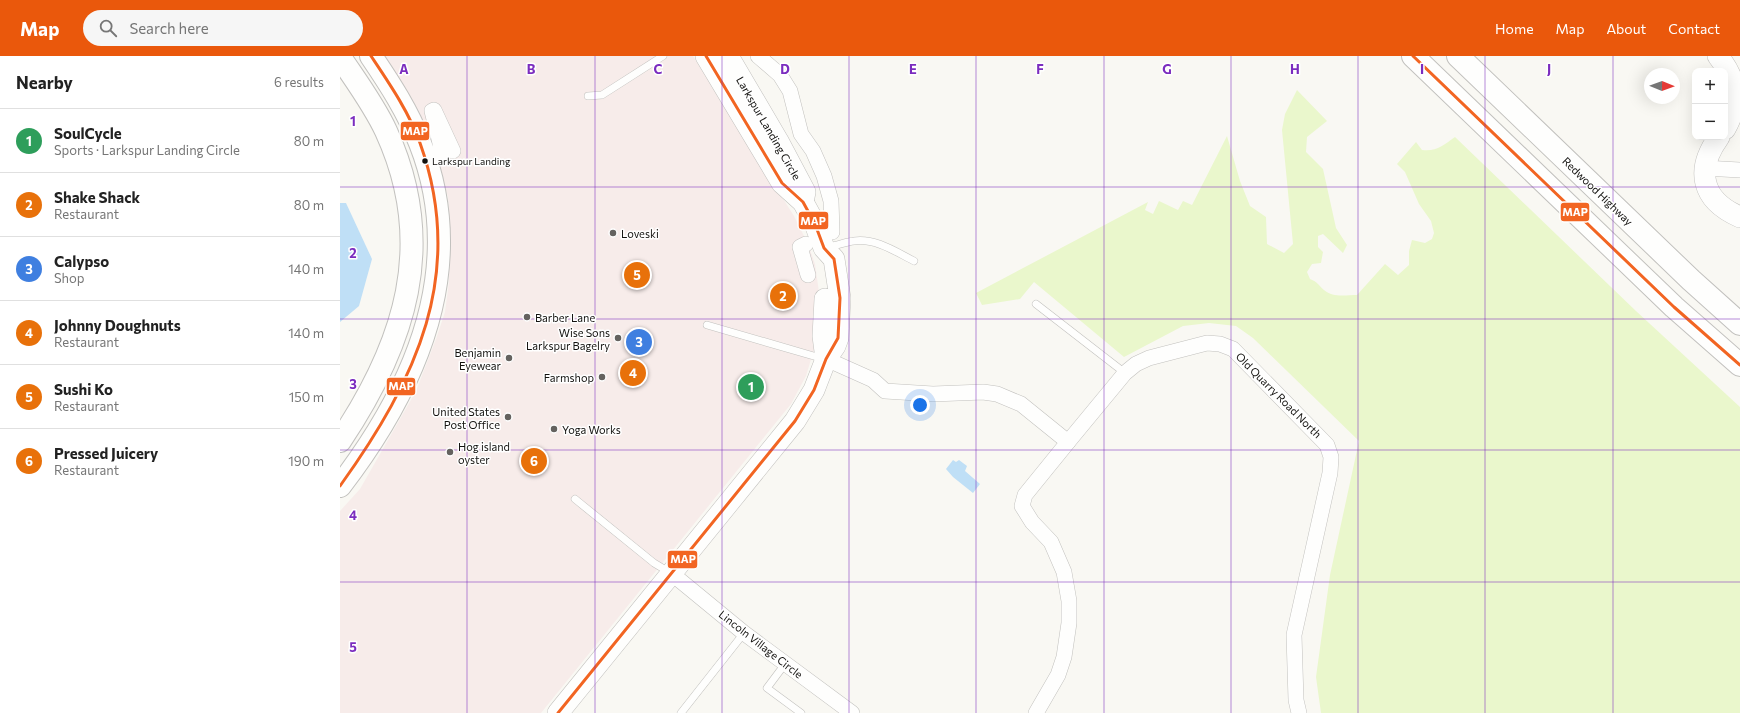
<!DOCTYPE html>
<meta charset="utf-8">
<style>
:root{--surface:#fff;--page:#f6f6f6;--text:#222;--muted:#767676;--line:#e0e0e0;--accent:#ea580c}
body{margin:0;font-family:Commissioner,sans-serif;background:var(--page);color:var(--text)}
.controls{position:absolute;right:12px;top:12px;display:grid;overflow:hidden;border-radius:8px;box-shadow:0 4px 16px #0002}
.controls button{width:36px;height:36px;display:grid;place-items:center;padding:0;border:0;border-bottom:1px solid var(--line);background:var(--surface);color:var(--text);font:20px sans-serif}
.compass{position:absolute;left:1304px;top:12px;width:36px;height:36px;border-radius:50%;background:var(--surface);box-shadow:0 4px 16px #0002;rotate:91deg}
.you{position:absolute;left:580px;top:349px;width:14px;height:14px;margin:-10px;border:3px solid #fff;border-radius:50%;background:#1a73e8;box-shadow:0 0 0 6px #1a73e833}
.badge{display:grid;place-items:center;width:26px;height:26px;border-radius:50%;background:var(--accent);color:#fff;font-size:13px;font-weight:700}
.pin{position:absolute;translate:-50% -50%;border:2px solid #fff;box-shadow:0 1px 4px #0006}
.list{margin:0;padding:0;list-style:none}
h2{display:flex;justify-content:space-between;align-items:center;height:52px;margin:0;padding:0 16px;font-size:17px}
h2 small{font-size:13px;font-weight:400;color:var(--muted)}
.list li{display:grid;grid-template-columns:26px 1fr auto;gap:12px;align-items:center;box-sizing:border-box;height:64px;padding:0 16px;border-top:1px solid var(--line)}
.list b{display:block;font-size:15px;white-space:nowrap}
.list p{margin:0;font-size:13px;white-space:nowrap;color:var(--muted)}
.list em{font-size:13px;font-style:normal;color:var(--muted)}
.icon{flex:none;width:22px;height:22px;fill:none;stroke:currentColor;stroke-width:2;stroke-linecap:round;stroke-linejoin:round}
.map{position:relative;flex:none;width:1400px;height:657px;overflow:hidden}
header{display:flex;align-items:center;gap:24px;box-sizing:border-box;height:56px;padding:0 20px;background:var(--accent);color:#fff}
header strong{font-size:19px}
nav{display:flex;gap:22px;margin-inline-start:auto;font-size:14px}
.search{width:280px;height:36px;background:var(--page);display:flex;align-items:center;gap:10px;box-sizing:border-box;padding:0 14px;border-radius:22px;color:var(--muted);font-size:15px}
main{display:flex}
aside{flex:1;background:var(--surface)}
.map>svg:first-child{display:block}
.commercial{fill:#f7ecea}
.green{fill:#eaf7cc}
.water{fill:#bfdff6}
.lines{fill:none;stroke-linecap:round;stroke-linejoin:round}
.lane-casing{stroke:#c2c1be;stroke-width:8}
.street-casing{stroke:#c2c1be;stroke-width:16}
.secondary-casing{stroke:#c2c1be;stroke-width:22}
.primary-casing{stroke:#c2c1be;stroke-width:24}
.highway-casing{stroke:#c2c1be;stroke-width:24}
.lane{stroke:#fefefd;stroke-width:7}
.street{stroke:#fefefd;stroke-width:15}
.secondary{stroke:#fefefd;stroke-width:21}
.primary{stroke:#fefefd;stroke-width:22}
.highway{stroke:#fefefd;stroke-width:22}
.bus-1-casing{stroke:#fff;stroke-width:6}
.bus-1{stroke:#f26522;stroke-width:3}
.grid{fill:none;stroke:#7b2cbf;stroke-width:1;stroke-opacity:0.55}
.bus-dot{fill:#13120f;stroke:#fff;stroke-width:1.5}
.poi-dot{fill:#64625f;stroke:#fff;stroke-width:1.5}
.labels{text-anchor:middle;dominant-baseline:central;stroke-width:3;stroke-linejoin:round;paint-order:stroke}
.bus-label{font-size:10px;fill:#13120f;stroke:#fff;text-anchor:start}
.street-label{font-size:11px;fill:#13120f;stroke:#fff}
.poi-label{font-size:11px;fill:#13120f;stroke:#fff;text-anchor:start}
.grid-label{font-size:13px;text-anchor:middle;font-weight:bold;fill:#7b2cbf;stroke:#fff;stroke-width:3;stroke-linejoin:round;paint-order:stroke}
.line-badge{stroke:#fff;stroke-width:1.5}
.badge-label{font-size:11px;text-anchor:middle;font-weight:bold;fill:#fff}
</style>
<header>
<strong>Map</strong>
<div class="search"><svg class="icon" aria-label="search" viewBox="0 0 24 24"><circle cx="10" cy="10" r="6"/><path d="M15 15l6 6"/></svg>Search here</div>
<nav><a>Home</a><a>Map</a><a>About</a><a>Contact</a></nav>
</header>
<main>
<aside>
<h2>Nearby<small>6 results</small></h2>
<ul class="list">
<li><span class="badge" style="background:#2e9e5b">1</span><div><b>SoulCycle</b><p>Sports · Larkspur Landing Circle</p></div><em>80 m</em></li>
<li><span class="badge" style="background:#e8710a">2</span><div><b>Shake Shack</b><p>Restaurant</p></div><em>80 m</em></li>
<li><span class="badge" style="background:#3f7fe0">3</span><div><b>Calypso</b><p>Shop</p></div><em>140 m</em></li>
<li><span class="badge" style="background:#e8710a">4</span><div><b>Johnny Doughnuts</b><p>Restaurant</p></div><em>140 m</em></li>
<li><span class="badge" style="background:#e8710a">5</span><div><b>Sushi Ko</b><p>Restaurant</p></div><em>150 m</em></li>
<li><span class="badge" style="background:#e8710a">6</span><div><b>Pressed Juicery</b><p>Restaurant</p></div><em>190 m</em></li>
</ul>
</aside>
<div class="map">
<svg width="1400" height="657" viewBox="0 0 1400 657">
<rect width="100%" height="100%" fill="#f9f8f3"/>
<path class="commercial" d="M44,0H353L454,160L468,188L475,208L480,243L475,290L466,320L451,348L201,657H0V455L20,433L76,335L96,283L105,256L109,226L110,169L108,141L102,121L92,87Z"/>
<path class="green" d="M957,34L987,65L967,81L966,96L983,113L996,172L1007,189L1003,197L983,178L978,180V191L983,196L981,207L972,208L967,216L970,223C978,226 978,229 984,234C993,242 1006,239 1017,239L1045,208L1058,219L1069,209V195L1072,184L1085,187L1092,183L1094,177L1091,165L1079,148L1065,116L1057,108L1076,86L1082,94C1096,96 1104,89 1115,81L1296,255L1400,351V657H981L976,621L990,519L1019,385L913,282L896,270L869,267L843,270L784,301L694,226L680,243L642,249L636,237L808,146L805,154L813,158L819,145L838,154L843,145L852,149L887,80L900,125L910,150L926,161L927,188L944,197L953,188L942,74L945,58Z"/>
<g class="water">
<path d="M0,147H6L32,203L19,250L0,266Z"/>
<path d="M613,404L616,406L619,404L627,410L625,415L640,428L633,437L613,421L606,413Z"/>
</g>
<g class="lines">
<defs>
<g id="lane">
<path d="M248,40L262,39L323,0"/>
<path d="M486,191C496,190 505,186 514,185C536,182 556,196 574,205"/>
<path d="M696,248L785,317"/>
<path d="M367,269L484,303"/>
<path d="M235,443L314,507L329,516"/>
<path d="M445,608L427,632L461,657"/>
<path d="M341,657L404,577"/>
</g>
<g id="street">
<path d="M418,0L440,19L450,35L461,78L473,95L484,120L491,145L492,176"/>
<path d="M101,101L100,87L92,55L94,54L113,95"/>
<path d="M1364,112L1400,114"/>
<path d="M466,188L460,191L468,219"/>
<path d="M486,303L533,324L545,335L593,338L643,336L657,338L681,348L728,386L685,439L682,450L692,466L711,486L724,516L729,545V567L724,601L718,619L696,657"/>
<path d="M728,386L785,317L796,308L809,302L867,287L880,288L893,293L987,389L991,401L990,417L954,579L956,644L959,657"/>
<path d="M331,517L404,577L512,657"/>
</g>
<g id="secondary">
<path d="M388,0L438,85L465,136L463,146"/>
<path d="M1378,0C1398,25 1400,46 1385,73"/>
<path d="M1379,81C1355,114 1361,144 1400,161"/>
<path d="M485,243L483,280L486,303"/>
<path d="M218,657L455,365L474,334L486,303L495,290L498,282L500,242L494,203L484,192L475,168L463,146L442,127L366,0"/>
</g>
<g id="primary">
<path d="M0,1C16,25 34,49 46,75C98,188 65,288 0,385"/>
<path d="M0,430C76,331 129,211 80,87C68,56 50,28 31,0"/>
</g>
<g id="highway">
<path d="M1073,0L1334,251L1400,309"/>
<path d="M1118,0L1351,224L1400,268"/>
</g>
</defs>
<use href="#lane" class="lane-casing"/>
<use href="#street" class="street-casing"/>
<use href="#secondary" class="secondary-casing"/>
<use href="#primary" class="primary-casing"/>
<use href="#highway" class="highway-casing"/>
<use href="#lane" class="lane"/>
<use href="#street" class="street"/>
<use href="#secondary" class="secondary"/>
<use href="#primary" class="primary"/>
<use href="#highway" class="highway"/>
<defs>
<g id="bus-1">
<path d="M1073,0L1334,251L1400,309"/>
<path d="M0,430C76,324 127,218 80,87C69,56 49,27 31,0"/>
<path d="M218,657L455,365L474,334L486,303L498,282L500,242L494,203L484,192L475,168L463,146L442,127L366,0"/>
</g>
</defs>
<use href="#bus-1" class="bus-1-casing"/>
<use href="#bus-1" class="bus-1"/>
</g>
<path class="grid" d="M127,0V657M255,0V657M382,0V657M509,0V657M636,0V657M764,0V657M891,0V657M1018,0V657M1145,0V657M1273,0V657M0,131H1400M0,263H1400M0,394H1400M0,526H1400"/>
<circle class="bus-dot" cx="85" cy="105" r="3.5"/>
<g class="poi-dot">
<circle cx="273" cy="177" r="4"/>
<circle cx="187" cy="261" r="4"/>
<circle cx="278" cy="282" r="4"/>
<circle cx="169" cy="302" r="4"/>
<circle cx="262" cy="321" r="4"/>
<circle cx="168" cy="361" r="4"/>
<circle cx="214" cy="373" r="4"/>
<circle cx="110" cy="396" r="4"/>
</g>
<g class="labels">
<g class="bus-label">
<text x="92" y="105">Larkspur Landing</text>
</g>
<g class="street-label">
<text transform="translate(429 72) rotate(60)">Larkspur Landing Circle</text>
<text transform="translate(1258 135) rotate(44)">Redwood Highway</text>
<text transform="translate(939 339) rotate(45)">Old Quarry Road North</text>
<text transform="translate(421 588) rotate(38)">Lincoln Village Circle</text>
</g>
<g class="poi-label">
<text x="281" y="177">Loveski</text>
<text x="195" y="261">Barber Lane</text>
<text x="270" y="276" text-anchor="end">Wise Sons<tspan x="270" dy="13">Larkspur Bagelry</tspan></text>
<text x="161" y="296" text-anchor="end">Benjamin<tspan x="161" dy="13">Eyewear</tspan></text>
<text x="254" y="321" text-anchor="end">Farmshop</text>
<text x="160" y="355" text-anchor="end">United States<tspan x="160" dy="13">Post Office</tspan></text>
<text x="222" y="373">Yoga Works</text>
<text x="118" y="390">Hog island<tspan x="118" dy="13">oyster</tspan></text>
</g>
</g>
<g class="grid-label">
<text x="64" y="18">A</text>
<text x="191" y="18">B</text>
<text x="318" y="18">C</text>
<text x="445" y="18">D</text>
<text x="573" y="18">E</text>
<text x="700" y="18">F</text>
<text x="827" y="18">G</text>
<text x="955" y="18">H</text>
<text x="1082" y="18">I</text>
<text x="1209" y="18">J</text>
<text x="13" y="70">1</text>
<text x="13" y="202">2</text>
<text x="13" y="333">3</text>
<text x="13" y="464">4</text>
<text x="13" y="596">5</text>
</g>
<g class="line-badge">
<rect x="60" y="65" width="30" height="20" rx="4" fill="#f26522"/>
<rect x="1220" y="146" width="30" height="20" rx="4" fill="#f26522"/>
<rect x="458" y="155" width="31" height="19" rx="4" fill="#f26522"/>
<rect x="46" y="321" width="30" height="19" rx="4" fill="#f26522"/>
<rect x="327" y="494" width="31" height="19" rx="4" fill="#f26522"/>
</g>
<g class="badge-label">
<text x="75" y="79">MAP</text>
<text x="1235" y="160">MAP</text>
<text x="473" y="169">MAP</text>
<text x="61" y="334">MAP</text>
<text x="343" y="507">MAP</text>
</g>
</svg>
<div class="controls">
<button>+</button>
<button>−</button>
</div>
<svg class="compass" viewBox="-18 -18 36 36"><path d="M0-13l5 13h-10z" fill="#e53935"/><path d="M0 13l5-13h-10z" fill="#767676"/></svg>
<div class="you"></div>
<div class="pin badge" style="left:411px;top:331px;background:#2e9e5b">1</div>
<div class="pin badge" style="left:443px;top:240px;background:#e8710a">2</div>
<div class="pin badge" style="left:299px;top:286px;background:#3f7fe0">3</div>
<div class="pin badge" style="left:293px;top:317px;background:#e8710a">4</div>
<div class="pin badge" style="left:297px;top:219px;background:#e8710a">5</div>
<div class="pin badge" style="left:194px;top:405px;background:#e8710a">6</div>
</div>
</main>
